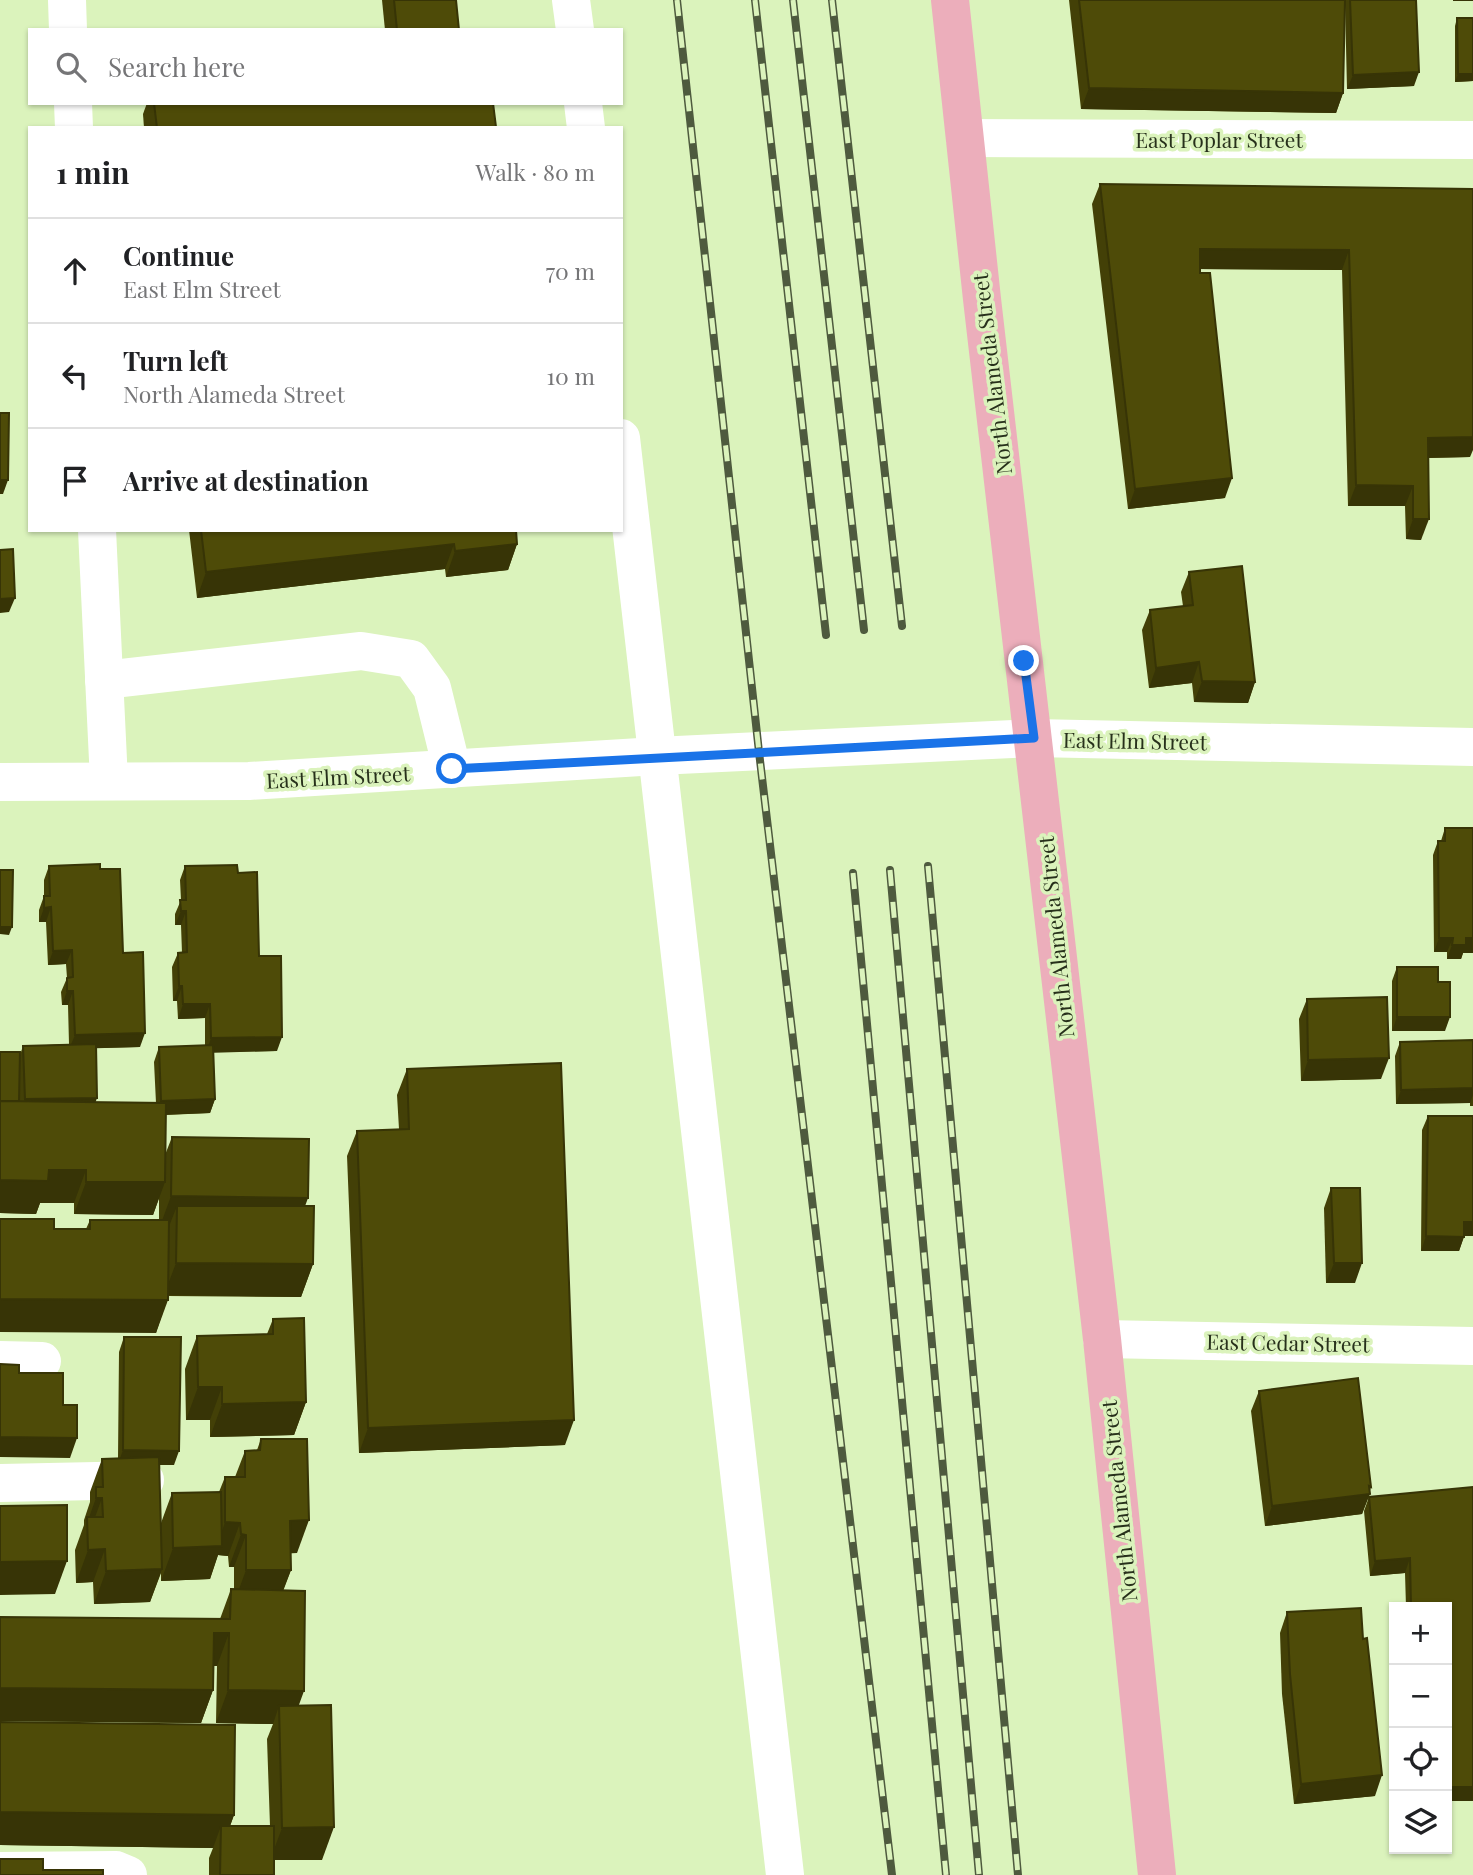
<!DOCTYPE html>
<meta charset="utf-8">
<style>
:root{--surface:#fff;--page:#f2f2f2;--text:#202124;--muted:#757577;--line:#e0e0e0}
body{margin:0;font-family:"Playfair Display",serif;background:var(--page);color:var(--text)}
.controls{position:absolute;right:21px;bottom:21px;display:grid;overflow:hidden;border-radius:0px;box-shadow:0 2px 5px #0004}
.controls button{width:63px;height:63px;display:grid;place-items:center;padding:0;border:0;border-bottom:2px solid var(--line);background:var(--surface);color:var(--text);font:35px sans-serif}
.stop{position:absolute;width:21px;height:21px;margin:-16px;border:5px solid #1a73e8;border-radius:50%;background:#fff}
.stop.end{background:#1a73e8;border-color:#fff;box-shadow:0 2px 7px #0008}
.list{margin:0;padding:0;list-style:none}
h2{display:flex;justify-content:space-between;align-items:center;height:91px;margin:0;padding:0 28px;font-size:30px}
h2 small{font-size:23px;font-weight:400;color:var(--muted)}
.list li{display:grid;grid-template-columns:46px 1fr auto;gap:21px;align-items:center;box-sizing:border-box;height:105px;padding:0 28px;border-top:2px solid var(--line)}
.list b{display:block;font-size:26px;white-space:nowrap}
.list p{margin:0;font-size:23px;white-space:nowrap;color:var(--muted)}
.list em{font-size:23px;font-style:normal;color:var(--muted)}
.icon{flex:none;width:38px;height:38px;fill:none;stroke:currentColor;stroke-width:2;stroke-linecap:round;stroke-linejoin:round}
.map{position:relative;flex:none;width:1473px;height:1875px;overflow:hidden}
.search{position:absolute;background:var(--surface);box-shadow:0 2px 5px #0004;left:28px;top:28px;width:595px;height:77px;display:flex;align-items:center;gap:18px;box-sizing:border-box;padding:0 24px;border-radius:0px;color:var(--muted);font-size:26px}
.panel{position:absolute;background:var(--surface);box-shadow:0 2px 5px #0004;left:28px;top:126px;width:595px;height:406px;border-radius:0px}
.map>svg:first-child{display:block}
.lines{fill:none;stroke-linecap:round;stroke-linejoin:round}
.minor{stroke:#fff;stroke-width:38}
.major{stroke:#ecaebb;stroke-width:38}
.rail-casing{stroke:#4e5a3e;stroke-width:8}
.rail{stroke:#dbf3bc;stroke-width:5;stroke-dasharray:16;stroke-linecap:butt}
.wall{fill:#434007}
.shaded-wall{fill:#373406}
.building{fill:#4e4b08;stroke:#373406;stroke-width:2}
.route{stroke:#1a73e8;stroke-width:9}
.labels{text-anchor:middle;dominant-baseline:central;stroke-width:7;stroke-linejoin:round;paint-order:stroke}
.street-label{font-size:21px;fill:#27301b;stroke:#dbf3bc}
</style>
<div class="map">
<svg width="1473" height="1875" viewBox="0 0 1473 1875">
<rect width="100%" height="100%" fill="#dbf3bc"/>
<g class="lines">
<g class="minor">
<path d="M67,0L68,30"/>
<path d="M571,0L575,30"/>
<path d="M73,103L74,128"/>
<path d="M583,103L586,128"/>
<path d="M965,138L1473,140"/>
<path d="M621,438L785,1875"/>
<path d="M97,530L109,781"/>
<path d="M104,680L361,651L411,659L432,688L452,769"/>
<path d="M0,782L249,781L657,756L1034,738L1473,747"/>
<path d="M1102,1339L1473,1346"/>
<path d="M0,1360L42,1361"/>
<path d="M0,1483L145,1480"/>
<path d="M0,1871L116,1870L128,1875"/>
</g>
<path class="major" d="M950,0L982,299L1102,1339L1157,1875"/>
<defs>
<g id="rail">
<path d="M677,0L759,752L892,1875"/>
<path d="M755,0L826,635"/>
<path d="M793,0L864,630"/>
<path d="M832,0L902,626"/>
<path d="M928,866L1018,1875"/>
<path d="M890,870L979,1875"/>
<path d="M853,873L946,1875"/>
</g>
</defs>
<use href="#rail" class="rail-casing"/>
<use href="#rail" class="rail"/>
</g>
<g class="wall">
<path d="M382,0H456L459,30H385Z"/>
<path d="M1069,0H1416L1414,86L1347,89L1345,4L1343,93L1336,113L1081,109Z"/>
<path d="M1457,18H1473V81L1455,82V26Z"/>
<path d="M147,103H493L496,128H144L143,114Z"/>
<path d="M1100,184L1473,189L1470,457L1428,458L1421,540L1406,539L1405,506H1348L1342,270L1200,269L1225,498L1128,509L1092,204Z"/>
<path d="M189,530H516L517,544L508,570L446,577L445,569L197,598Z"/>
<path d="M1189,572L1255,682L1248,703L1194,702L1192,683L1149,688L1142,630L1150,610L1183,606L1181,592Z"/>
<path d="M1445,828L1463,953L1461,959H1447V952H1434L1433,855L1438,841H1441Z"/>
<path d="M49,866L100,869L123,953L140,1047L96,1048L95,1102L156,1103L154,1062L159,1047L205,1045V1018L178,1019L177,1001H173L172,967L178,953H182L181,925H175V914L181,900L180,880L185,866L238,873L259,956L277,1051L213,1052L215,1099L210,1113L166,1115L165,1155L172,1137L305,1206L313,1264L301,1297L168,1296L156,1333L54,1229H86L90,1220H159V1198L153,1215L74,1214V1203H40L36,1214L0,1213V1052L20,1055L23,1046L69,1044L68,1005H62L61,992L67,978L66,964L48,965L46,922H39V910L44,896V880Z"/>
<path d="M1397,967L1438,982L1445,1031H1392V981Z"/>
<path d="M1307,999L1381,1079L1301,1081L1299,1019Z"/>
<path d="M1473,1040V1106H1470V1103L1396,1104L1395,1056L1400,1042Z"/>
<path d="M407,1069L565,1445L359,1453L347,1156L357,1131L399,1129L397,1095Z"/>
<path d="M1428,1116L1473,1236H1464L1459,1251H1421L1422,1130Z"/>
<path d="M1331,1188L1355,1283H1326L1324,1208Z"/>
<path d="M273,1319L306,1402L294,1435L210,1437V1420H186L185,1369L197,1336L267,1334Z"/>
<path d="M124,1337L174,1465H159L161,1523L172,1493L219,1492L225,1477H235L245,1451L257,1450L261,1439L297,1553H290L291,1570L283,1590L298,1705L322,1860H274V1875H209V1858L213,1848L0,1845L234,1815L230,1826H270L267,1739L273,1724L216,1723L217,1666H213V1690L201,1723L0,1721V1617L220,1619L231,1589H234V1567H229L228,1556L218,1555L210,1579L161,1581V1573L150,1602L94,1604L93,1582L76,1583L75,1550L84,1525V1520L90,1502V1492L102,1459L118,1458L119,1352Z"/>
<path d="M1259,1391L1370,1491L1362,1514L1265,1526L1251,1411Z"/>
<path d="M1369,1497L1447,1607H1406L1405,1573L1370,1576L1364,1511Z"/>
<path d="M1287,1612L1375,1796L1294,1804L1282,1694L1280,1633Z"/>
</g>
<g class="shaded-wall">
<rect x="1453" y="0" width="20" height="1"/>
<path d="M1419,72L1414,86L1347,89L1353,75Z"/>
<path d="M1458,74H1473V81L1455,82Z"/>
<path d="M1089,88L1343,93L1336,113L1081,109Z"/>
<path d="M1200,249L1349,250L1342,270L1192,269Z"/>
<path d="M1473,437V450L1470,457L1421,458L1428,438Z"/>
<path d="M1232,478L1225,498L1128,509L1135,489Z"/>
<path d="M0,480H8L3,494H0Z"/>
<path d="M1356,485L1413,486L1405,506H1348Z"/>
<path d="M1413,519H1429L1421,540L1406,539Z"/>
<path d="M454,544L445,569L197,598L206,572Z"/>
<path d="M517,544L508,570L446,577L455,551Z"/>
<path d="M15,598L9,612L0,613V599Z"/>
<path d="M1199,662L1192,683L1149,688L1156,668Z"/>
<path d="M1202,681L1255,682L1248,703L1194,702Z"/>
<path d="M51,907L46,922H39L44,908Z"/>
<path d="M181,911H186L181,925H175Z"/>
<path d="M0,927H12L9,935L0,934Z"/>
<path d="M1439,938H1453L1447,952H1434Z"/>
<path d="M1466,938H1473V953H1463L1461,959H1447L1452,945Z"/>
<path d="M72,950L66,964L48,965L53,951Z"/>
<path d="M179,986H182L177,1001H173Z"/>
<path d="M67,991H73L68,1005H62Z"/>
<path d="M183,1004H210L205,1018L178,1019Z"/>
<path d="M1397,1017H1450L1445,1031H1392Z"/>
<path d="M145,1033L140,1047L69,1049L75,1035Z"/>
<path d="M282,1037L277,1051L206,1053L211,1038Z"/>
<path d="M1389,1058L1381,1079L1301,1081L1308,1060Z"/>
<path d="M1473,1088V1095L1470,1103L1396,1104L1401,1090Z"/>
<path d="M97,1098L92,1112L20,1113L25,1099Z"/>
<path d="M215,1099L210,1113L156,1115L161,1101Z"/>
<path d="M49,1170H86L74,1203H40L36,1214L0,1213V1180Z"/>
<path d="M86,1182H165L153,1215L74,1214Z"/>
<path d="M171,1196L308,1198L296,1231L177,1206L168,1229H159Z"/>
<path d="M1464,1222H1473V1236H1459Z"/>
<path d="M1426,1236L1464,1237L1459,1251H1421Z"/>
<path d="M176,1263L313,1264L301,1297L164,1295Z"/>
<path d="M1334,1263H1362L1355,1283H1326Z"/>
<path d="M0,1299L168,1300L156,1333L0,1332Z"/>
<path d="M198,1387H222L210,1420H186Z"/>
<path d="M306,1402L294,1435L210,1437L222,1404Z"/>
<path d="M574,1420L565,1445L359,1453L368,1428Z"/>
<path d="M0,1437L77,1438L70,1458L0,1457Z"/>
<path d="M123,1450L179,1451L174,1465L118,1464Z"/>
<path d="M1369,1486L1371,1487L1369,1494H1370L1362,1514L1265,1526L1272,1506Z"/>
<path d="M96,1498H102L90,1531L87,1523Z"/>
<path d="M309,1520L297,1553L278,1554L290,1521Z"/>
<path d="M225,1522L240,1523L228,1556L218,1555L210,1579L161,1581L173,1548L217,1546Z"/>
<path d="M241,1534L246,1535L234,1567H229Z"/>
<path d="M105,1549L93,1582L76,1583L88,1550Z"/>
<path d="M1410,1558L1405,1573L1370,1576L1375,1561Z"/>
<path d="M67,1561L55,1594L0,1595V1562Z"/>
<path d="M162,1569L150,1602L94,1604L106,1571Z"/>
<path d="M246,1570H291L279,1602L234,1603Z"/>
<path d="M214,1633H229L217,1666H202Z"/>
<path d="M0,1688L213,1690L201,1723L0,1721Z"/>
<path d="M228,1690L304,1691L292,1724L279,1706L273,1724L216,1723Z"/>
<path d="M1382,1775L1375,1796L1294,1804L1301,1784Z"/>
<rect x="1447" y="1787" width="26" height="14"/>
<path d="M0,1812L234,1815L222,1848L221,1826L213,1848L0,1845Z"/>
<path d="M334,1827L322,1860H270L282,1828Z"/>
</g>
<g class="building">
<path d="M394,0H456L459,30H397Z"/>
<path d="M1079,0H1345L1343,93L1089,88Z"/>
<path d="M1350,0H1416L1419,72L1353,75Z"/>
<path d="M1457,18H1473V74H1458Z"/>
<path d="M154,103H493L496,127L157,128Z"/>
<path d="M1100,184L1473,189V437L1428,438L1429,519H1413V486L1356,485L1349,250L1200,249V273H1210L1232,478L1135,489Z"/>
<path d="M0,413H9L8,480H0Z"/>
<path d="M201,530H516L517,544L455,551L454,544L206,572Z"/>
<path d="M13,549L15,598L0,599V550Z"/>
<path d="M1242,566L1255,682L1202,681L1199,662L1156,668L1150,610L1193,605L1189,572Z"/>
<path d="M1445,828H1473V938H1466V945H1452L1453,938H1439L1438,841H1445Z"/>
<path d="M100,864V869H120L123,953L143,952L145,1033L75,1035L73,991H67V978L73,977L72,950L53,951L51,907L44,908V896H50L49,866Z"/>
<path d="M237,865L238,873L257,872L259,956H281L282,1037L211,1038L210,1004H183L182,986H179L178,953L187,952L186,911H181L180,900H186L185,866Z"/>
<path d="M0,870H13L12,927H0Z"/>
<path d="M1397,967H1438V982H1450V1017H1397Z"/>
<path d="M1387,997L1389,1058L1308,1060L1307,999Z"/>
<path d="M1473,1040V1088L1401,1090L1400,1042Z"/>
<path d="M96,1044L97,1098L25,1099L23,1046Z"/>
<path d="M213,1045L215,1099L161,1101L159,1047Z"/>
<path d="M0,1052H20L19,1101H0Z"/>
<path d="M561,1063L574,1420L368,1428L357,1131L409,1129L407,1069Z"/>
<path d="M0,1101L166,1103L165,1182H86V1170H49L48,1181L0,1180Z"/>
<path d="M1428,1116H1473V1222H1464V1237L1426,1236Z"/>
<path d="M172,1137L309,1139L308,1198L171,1196Z"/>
<path d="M1331,1188H1360L1362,1263H1334Z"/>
<path d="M177,1206H314L313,1264L176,1263Z"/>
<path d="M0,1219H54V1229H90V1220H169L168,1300L0,1299Z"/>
<path d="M304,1318L306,1402L222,1404V1387H198L197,1336L273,1334V1319Z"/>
<path d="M124,1337H181L179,1451L123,1450Z"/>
<path d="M0,1364L19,1365V1373H63V1405H77V1438L0,1437Z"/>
<path d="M1358,1378L1371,1487L1369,1486L1370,1494L1272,1506L1259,1391Z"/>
<path d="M261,1439H307L309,1520L290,1521L291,1570H246V1535L241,1534L240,1523L225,1522V1477H245V1451L260,1450Z"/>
<path d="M159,1457L162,1569L106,1571L105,1549L88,1550L87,1517H103L102,1498H96V1487H103L102,1459Z"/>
<path d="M1473,1487V1787H1447V1607H1411L1410,1558L1375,1561L1369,1497Z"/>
<path d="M221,1492L222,1546L173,1548L172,1493Z"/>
<path d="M67,1505V1561L0,1562V1506Z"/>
<path d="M231,1589L305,1591L304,1691L228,1690L229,1633H214L213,1690L0,1688V1617L230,1619Z"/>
<path d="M1361,1608L1363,1639L1367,1638L1382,1775L1301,1784L1290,1674L1287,1612Z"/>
<path d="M331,1705L334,1827L282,1828L279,1706Z"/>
<path d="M0,1722L235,1725L234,1815L0,1812Z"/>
<path d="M221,1826H274V1875H220Z"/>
<path d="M0,1859H43V1870H103V1875H0Z"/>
</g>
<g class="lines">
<path class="route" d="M452,769L1034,738L1024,661"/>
</g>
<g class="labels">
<g class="street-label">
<text x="1219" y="139">East Poplar Street</text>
<text transform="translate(991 374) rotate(-97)">North Alameda Street</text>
<text transform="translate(1135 740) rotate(1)">East Elm Street</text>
<text transform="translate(338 776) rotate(-3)">East Elm Street</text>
<text transform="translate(1055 937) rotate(-96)">North Alameda Street</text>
<text transform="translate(1288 1342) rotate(1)">East Cedar Street</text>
<text transform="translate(1118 1501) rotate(-96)">North Alameda Street</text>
</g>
</g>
</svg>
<div class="controls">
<button>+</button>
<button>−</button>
<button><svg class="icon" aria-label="locate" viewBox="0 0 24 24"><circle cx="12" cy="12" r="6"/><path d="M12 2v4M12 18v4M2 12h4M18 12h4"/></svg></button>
<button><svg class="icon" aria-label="layers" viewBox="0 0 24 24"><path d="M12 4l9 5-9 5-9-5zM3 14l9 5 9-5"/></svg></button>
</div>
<div class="stop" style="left:452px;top:769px"></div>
<div class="stop end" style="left:1024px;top:661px"></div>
<div class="search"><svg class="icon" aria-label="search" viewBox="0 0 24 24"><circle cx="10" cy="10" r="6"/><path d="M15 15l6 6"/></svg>Search here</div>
<section class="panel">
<h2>1 min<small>Walk · 80 m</small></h2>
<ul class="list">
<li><svg class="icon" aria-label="ahead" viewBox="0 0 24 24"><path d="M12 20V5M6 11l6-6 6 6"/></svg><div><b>Continue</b><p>East Elm Street</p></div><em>70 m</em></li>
<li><svg class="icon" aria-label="left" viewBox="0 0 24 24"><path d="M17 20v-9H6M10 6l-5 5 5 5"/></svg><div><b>Turn left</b><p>North Alameda Street</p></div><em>10 m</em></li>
<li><svg class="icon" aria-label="arrive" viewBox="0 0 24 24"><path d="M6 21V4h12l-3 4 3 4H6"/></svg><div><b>Arrive at destination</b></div></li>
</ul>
</section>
</div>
